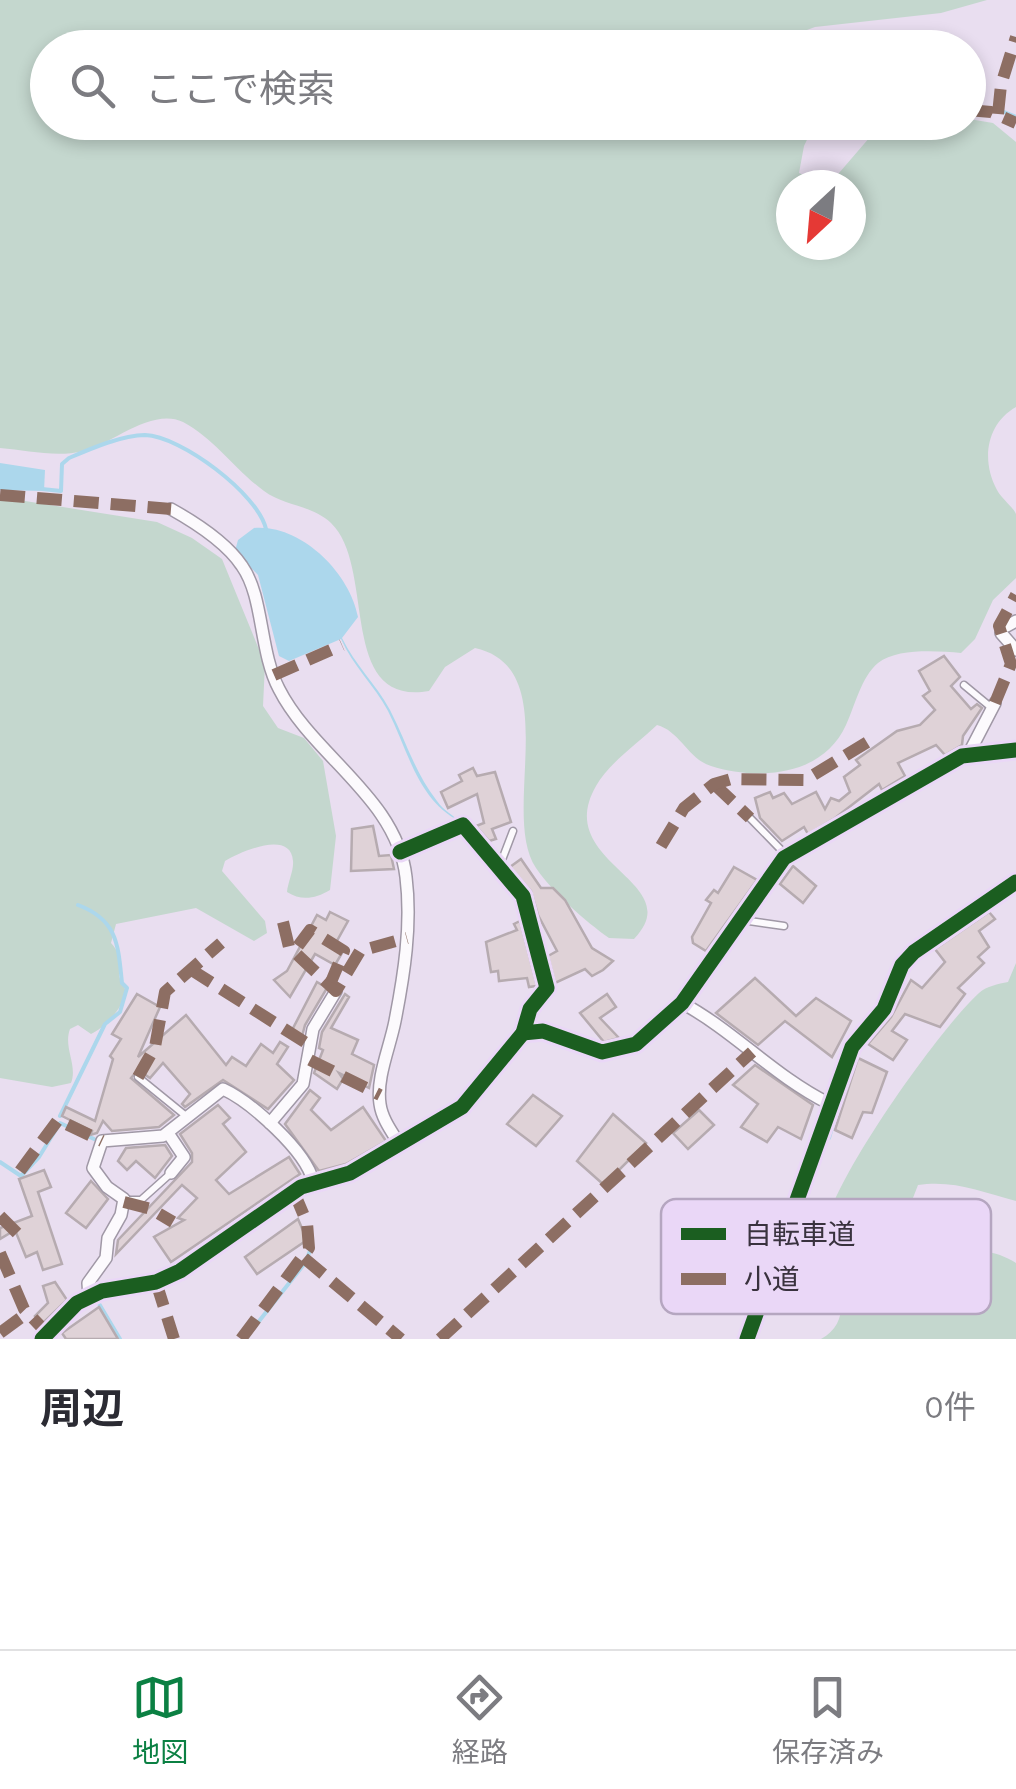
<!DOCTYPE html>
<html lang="ja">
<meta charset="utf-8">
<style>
:root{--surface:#fff;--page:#f2f2f3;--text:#2b2b33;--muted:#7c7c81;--line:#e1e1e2;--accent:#0b8043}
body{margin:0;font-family:"Work Sans","Noto Sans JP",sans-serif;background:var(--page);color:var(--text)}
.compass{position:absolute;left:776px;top:170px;width:90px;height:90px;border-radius:50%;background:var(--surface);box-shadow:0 5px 15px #0003;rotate:206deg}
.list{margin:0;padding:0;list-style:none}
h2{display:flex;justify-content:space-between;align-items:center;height:130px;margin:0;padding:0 40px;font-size:42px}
h2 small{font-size:32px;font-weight:400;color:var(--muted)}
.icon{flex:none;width:55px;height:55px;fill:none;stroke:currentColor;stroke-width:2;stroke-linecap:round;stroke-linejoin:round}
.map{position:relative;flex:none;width:1016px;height:1339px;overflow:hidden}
.search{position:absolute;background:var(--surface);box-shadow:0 5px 15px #0003;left:30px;right:30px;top:30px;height:110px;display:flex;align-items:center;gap:25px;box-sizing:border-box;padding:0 35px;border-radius:55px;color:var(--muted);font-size:38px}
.sheet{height:310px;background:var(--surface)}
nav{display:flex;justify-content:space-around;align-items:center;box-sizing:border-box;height:140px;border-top:2px solid var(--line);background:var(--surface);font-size:28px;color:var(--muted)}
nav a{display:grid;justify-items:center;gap:5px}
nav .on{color:var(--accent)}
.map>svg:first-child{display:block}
.green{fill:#c4d7ce;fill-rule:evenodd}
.water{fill:#acd7ec}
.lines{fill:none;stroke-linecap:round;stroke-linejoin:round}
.stream{stroke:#acd7ec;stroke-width:4}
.building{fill:#dfd2d7;stroke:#b6abb0;stroke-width:2.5}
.lane-casing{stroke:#a098a6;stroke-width:9}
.street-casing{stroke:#a098a6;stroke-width:14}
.lane{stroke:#fcfafd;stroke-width:6}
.street{stroke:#fcfafd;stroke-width:11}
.quiet{stroke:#8d6e63;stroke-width:12;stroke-dasharray:25 12;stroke-linecap:butt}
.cycleway-casing{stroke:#ead7f7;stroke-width:21}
.cycleway{stroke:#1b5e20;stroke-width:15}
.key{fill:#ead7f7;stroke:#b5a6c0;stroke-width:2.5}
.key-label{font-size:28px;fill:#39323e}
</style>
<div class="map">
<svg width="1016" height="1339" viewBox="0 0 1016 1339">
<rect width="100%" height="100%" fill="#e9def0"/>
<g class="green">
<path d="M0,0H987L941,13L815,27L799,33L790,47L48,48V122H375L378,130L401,138L420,122L815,123L804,146L799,173L820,182L833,180L870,137L896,123L969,119L993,123L1016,142V407C986,424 981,461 997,490C1001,498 1013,507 1016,514C1016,530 1016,562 1016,578L993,600L975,639L961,653C937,651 897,648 878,663C861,677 855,706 846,725C823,776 759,781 711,766C688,759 680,731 657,725C638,743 609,763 596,786C551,864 690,881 634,939L609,938C585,921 553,893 536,868C499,813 566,668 475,648L445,667L429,691C336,707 377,567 331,523C312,505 284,506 264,491C235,470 215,439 183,422C152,407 112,444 83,451C56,458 27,450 0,448ZM791,185H851V245H791Z"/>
<path d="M0,497L157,522L192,538L222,559L265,664L263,706L278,728L304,738L323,761L336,836L330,890C315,899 301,901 287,892C288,882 294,870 293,861C291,829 240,852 225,861L222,871L265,921L267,933L254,941L196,908L116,924L111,943C121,954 119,961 119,974C119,980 124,984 125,989C127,1005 103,1029 91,1034L78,1025L70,1029C63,1048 78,1065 71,1083L52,1087L0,1078Z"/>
<path d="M1016,963V1201C981,1192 955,1180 918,1185L911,1203C921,1269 975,1235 1016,1263V1339H821C860,1318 833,1267 823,1239C823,1191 941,1027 979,993C987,986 998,984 1008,982Z"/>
</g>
<g class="water">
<path d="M0,463L45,470L44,491L0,490Z"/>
<path d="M254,528C301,524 350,573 358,617L342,638C355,665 376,684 390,710C406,741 415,773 437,801C443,810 454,816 459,821C417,799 408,750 388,711C374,685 353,666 341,639L289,661L279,656L258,575L235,551L238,540Z"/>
</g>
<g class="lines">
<g class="stream">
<path d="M968,108L995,110"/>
<path d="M1004,112L1016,117"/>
<path d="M42,489L61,491L62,464L69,458C90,449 122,435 145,435C181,436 258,494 266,529"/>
<path d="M899,993L901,987"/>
<path d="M60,1116L105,1024L120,1012L127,988L122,983C118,945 118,920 78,905"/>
<path d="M829,1138L835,1117"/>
<path d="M0,1162L21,1176L39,1157L60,1123L94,1139"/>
<path d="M98,1302L120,1339"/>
<path d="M245,1339L305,1263L312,1246"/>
</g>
</g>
<g class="building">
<path d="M944,656L960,677L951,686L971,709L977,704L982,708L963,736L962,745L945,755L936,745L898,763L905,776L882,790L879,784L835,818L808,834L804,827L782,841L760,818L755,798L770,792L773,798L784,793L792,804L816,792L825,809L831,798L839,801L850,792L844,777L860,765L856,760L897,731L920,725L935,710L923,696L930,691L919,671Z"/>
<path d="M473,768L477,776L495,772L511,822L492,829L496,839L489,841L476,826L484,823L477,794L448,808L441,792L462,781L459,775Z"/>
<path d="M373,826L379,856L391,855L394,869L351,871L352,829Z"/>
<path d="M521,859L541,888H553L565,900L592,948L613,961L603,970L592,976L585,969L555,983L548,956L557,951L538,915L531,891L510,867Z"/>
<path d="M793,866L816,886L803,903L780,884Z"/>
<path d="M734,867L757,880L706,951L693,943L692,937L711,903L706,900L714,890L718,893Z"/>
<path d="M330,912L348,921L333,948L342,953L335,965L315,954L290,997L274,980L287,971L317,915L326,920Z"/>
<path d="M989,912L995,919L979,931L989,947L978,957L984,963L958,988L965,994L940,1027L905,1014L892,1031L907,1040L893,1060L868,1044L891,1017L911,980L922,988L945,962L935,949Z"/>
<path d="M520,921L537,986H536L529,987L527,978L499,981L498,971L491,972L486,942L517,930L514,924Z"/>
<path d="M755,978L796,1016L816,998L851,1021L832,1057L785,1021L758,1045L716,1013Z"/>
<path d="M317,982L327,988L305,1025L301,1040L290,1034Z"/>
<path d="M137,994L160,1007L138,1057L186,1015L226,1065L232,1057L246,1066L261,1044L273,1053L280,1042L288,1047L277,1064L294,1080L268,1109L223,1080L185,1107L182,1104L190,1094L163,1063L150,1078L138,1070L131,1078L174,1115L159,1127L112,1131L103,1121L97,1133L90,1135L92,1131L62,1116L66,1107L95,1121L113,1059L110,1056L121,1039L112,1034Z"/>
<path d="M345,994L349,997L331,1028L358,1040L352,1054L374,1065L369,1088L339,1073L343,1079L337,1089L314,1073L323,1050L319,1048L322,1032Z"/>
<path d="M607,994L616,1007L600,1018L619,1038L604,1042L580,1013Z"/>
<path d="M858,1058L887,1072L872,1113L863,1112L852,1138L835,1130Z"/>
<path d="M755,1065L813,1105L801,1139L778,1127L767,1142L741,1127L758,1104L733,1085Z"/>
<path d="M310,1090L320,1098L311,1110L331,1130L363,1107L386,1141L346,1164L319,1171L285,1124Z"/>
<path d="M533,1095L562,1116L536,1146L507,1124Z"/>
<path d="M218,1105L230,1118L223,1124L246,1152L216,1180L229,1194L289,1157L300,1174L171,1262L154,1237L184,1220L178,1218L197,1198L182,1185L116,1254L118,1240L192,1162V1153L180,1134Z"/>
<path d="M699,1110L714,1125L688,1149L673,1133Z"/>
<path d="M613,1114L646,1143L604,1185L577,1161Z"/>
<path d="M165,1145L172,1156L155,1178L136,1161L127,1170L118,1161L126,1148Z"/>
<path d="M44,1170L51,1187L38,1192L62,1264L43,1270L37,1252L26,1257L15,1230L0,1239V1228L32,1216L19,1179Z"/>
<path d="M91,1181L108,1199L86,1228L66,1213Z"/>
<path d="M298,1219L307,1240L257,1274L245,1257Z"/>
<path d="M55,1282L67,1300L42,1324L35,1316L48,1303L43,1286Z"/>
<path d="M99,1307L118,1339H66L62,1333Z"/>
</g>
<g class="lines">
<defs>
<g id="lane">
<path d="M964,685L993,709"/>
<path d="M750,818L787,856"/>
<path d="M500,865L513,831"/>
<path d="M742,920L784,926"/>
<path d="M138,1077L186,1116"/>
<path d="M124,1200H141L170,1174"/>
</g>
<g id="street">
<path d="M171,509C196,523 226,542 242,566C264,597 259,651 279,689C313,756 397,798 406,877C412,925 404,975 395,1021C390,1047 376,1078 380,1104C382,1119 392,1132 400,1145"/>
<path d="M1007,626L1016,621"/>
<path d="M1001,633L1016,650"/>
<path d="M968,755L995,703"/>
<path d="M682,1003C734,1031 774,1076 828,1103"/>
<path d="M523,1033L543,1031L602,1052L636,1044L682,1003L784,858L962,756L1016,750"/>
<path d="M270,1123L303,1084L313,1029L336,991"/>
<path d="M168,1133L184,1157L171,1173"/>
<path d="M89,1297L88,1283L106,1258L108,1238L121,1215L124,1199L107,1187L93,1168L102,1141L163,1136L223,1089C251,1102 306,1151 313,1181"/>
<path d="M42,1339L77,1303L102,1291L156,1282L180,1271L301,1187L350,1173L462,1107L523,1033L530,1009L547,988L523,896L463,825L400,852"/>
<path d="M747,1339L852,1047L884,1009L902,965L914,952L1016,882"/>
</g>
</defs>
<use href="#lane" class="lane-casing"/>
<use href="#street" class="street-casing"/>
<use href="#lane" class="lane"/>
<use href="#street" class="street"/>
<g class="quiet">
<path d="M968,110L991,112L1016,123"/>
<path d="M998,114L1001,85L1016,37"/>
<path d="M0,495L171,509"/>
<path d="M274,675L342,645"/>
<path d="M995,703L1011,664L999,626L1016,595"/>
<path d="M714,784L750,818"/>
<path d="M661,846L684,808L714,784L731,779L805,780L871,740"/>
<path d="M283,922L289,947L336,991L360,951L407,938"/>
<path d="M298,946L310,930L344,951L331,982"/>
<path d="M190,969L311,1046"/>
<path d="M310,1060L380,1095"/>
<path d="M138,1077L155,1047L165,992L221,943"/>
<path d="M20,1171L58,1120L102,1141"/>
<path d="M124,1202L151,1209L173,1222"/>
<path d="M0,1216L17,1233"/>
<path d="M786,1230L822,1243"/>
<path d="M0,1253L24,1309L47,1333"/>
<path d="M304,1258L401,1339"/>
<path d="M156,1282L174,1339"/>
<path d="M0,1333L27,1313"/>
<path d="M241,1339L309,1248L307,1223L294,1192"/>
<path d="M440,1339L752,1052"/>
</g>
<defs>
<g id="cycleway">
<path d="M523,1033L543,1031L602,1052L636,1044L682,1003L784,858L962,756L1016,750"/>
<path d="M42,1339L77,1303L102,1291L156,1282L180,1271L301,1187L350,1173L462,1107L523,1033L530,1009L547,988L523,896L463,825L400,852"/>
<path d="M747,1339L852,1047L884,1009L902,965L914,952L1016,882"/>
</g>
</defs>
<use href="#cycleway" class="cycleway-casing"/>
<use href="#cycleway" class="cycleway"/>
</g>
<rect x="661" y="1199" width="330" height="115" rx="15" class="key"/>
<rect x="681" y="1228" width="45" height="12" fill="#1b5e20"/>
<rect x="681" y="1273" width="45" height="12" fill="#8d6e63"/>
<g class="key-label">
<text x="744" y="1244">自転車道</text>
<text x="744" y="1289">小道</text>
</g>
</svg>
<svg class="compass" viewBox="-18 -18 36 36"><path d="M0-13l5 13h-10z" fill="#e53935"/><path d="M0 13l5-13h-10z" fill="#7c7c81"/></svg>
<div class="search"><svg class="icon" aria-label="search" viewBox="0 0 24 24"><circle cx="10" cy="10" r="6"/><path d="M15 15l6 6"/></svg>ここで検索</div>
</div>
<section class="sheet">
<h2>周辺<small>0件</small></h2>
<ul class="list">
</ul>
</section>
<nav>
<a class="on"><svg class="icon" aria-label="map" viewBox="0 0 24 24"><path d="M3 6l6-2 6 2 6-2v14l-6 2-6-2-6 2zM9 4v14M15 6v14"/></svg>地図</a>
<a><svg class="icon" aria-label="directions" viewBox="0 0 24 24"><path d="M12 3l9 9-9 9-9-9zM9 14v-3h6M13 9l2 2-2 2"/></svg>経路</a>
<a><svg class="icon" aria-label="saved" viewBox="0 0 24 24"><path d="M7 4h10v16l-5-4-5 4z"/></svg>保存済み</a>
</nav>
